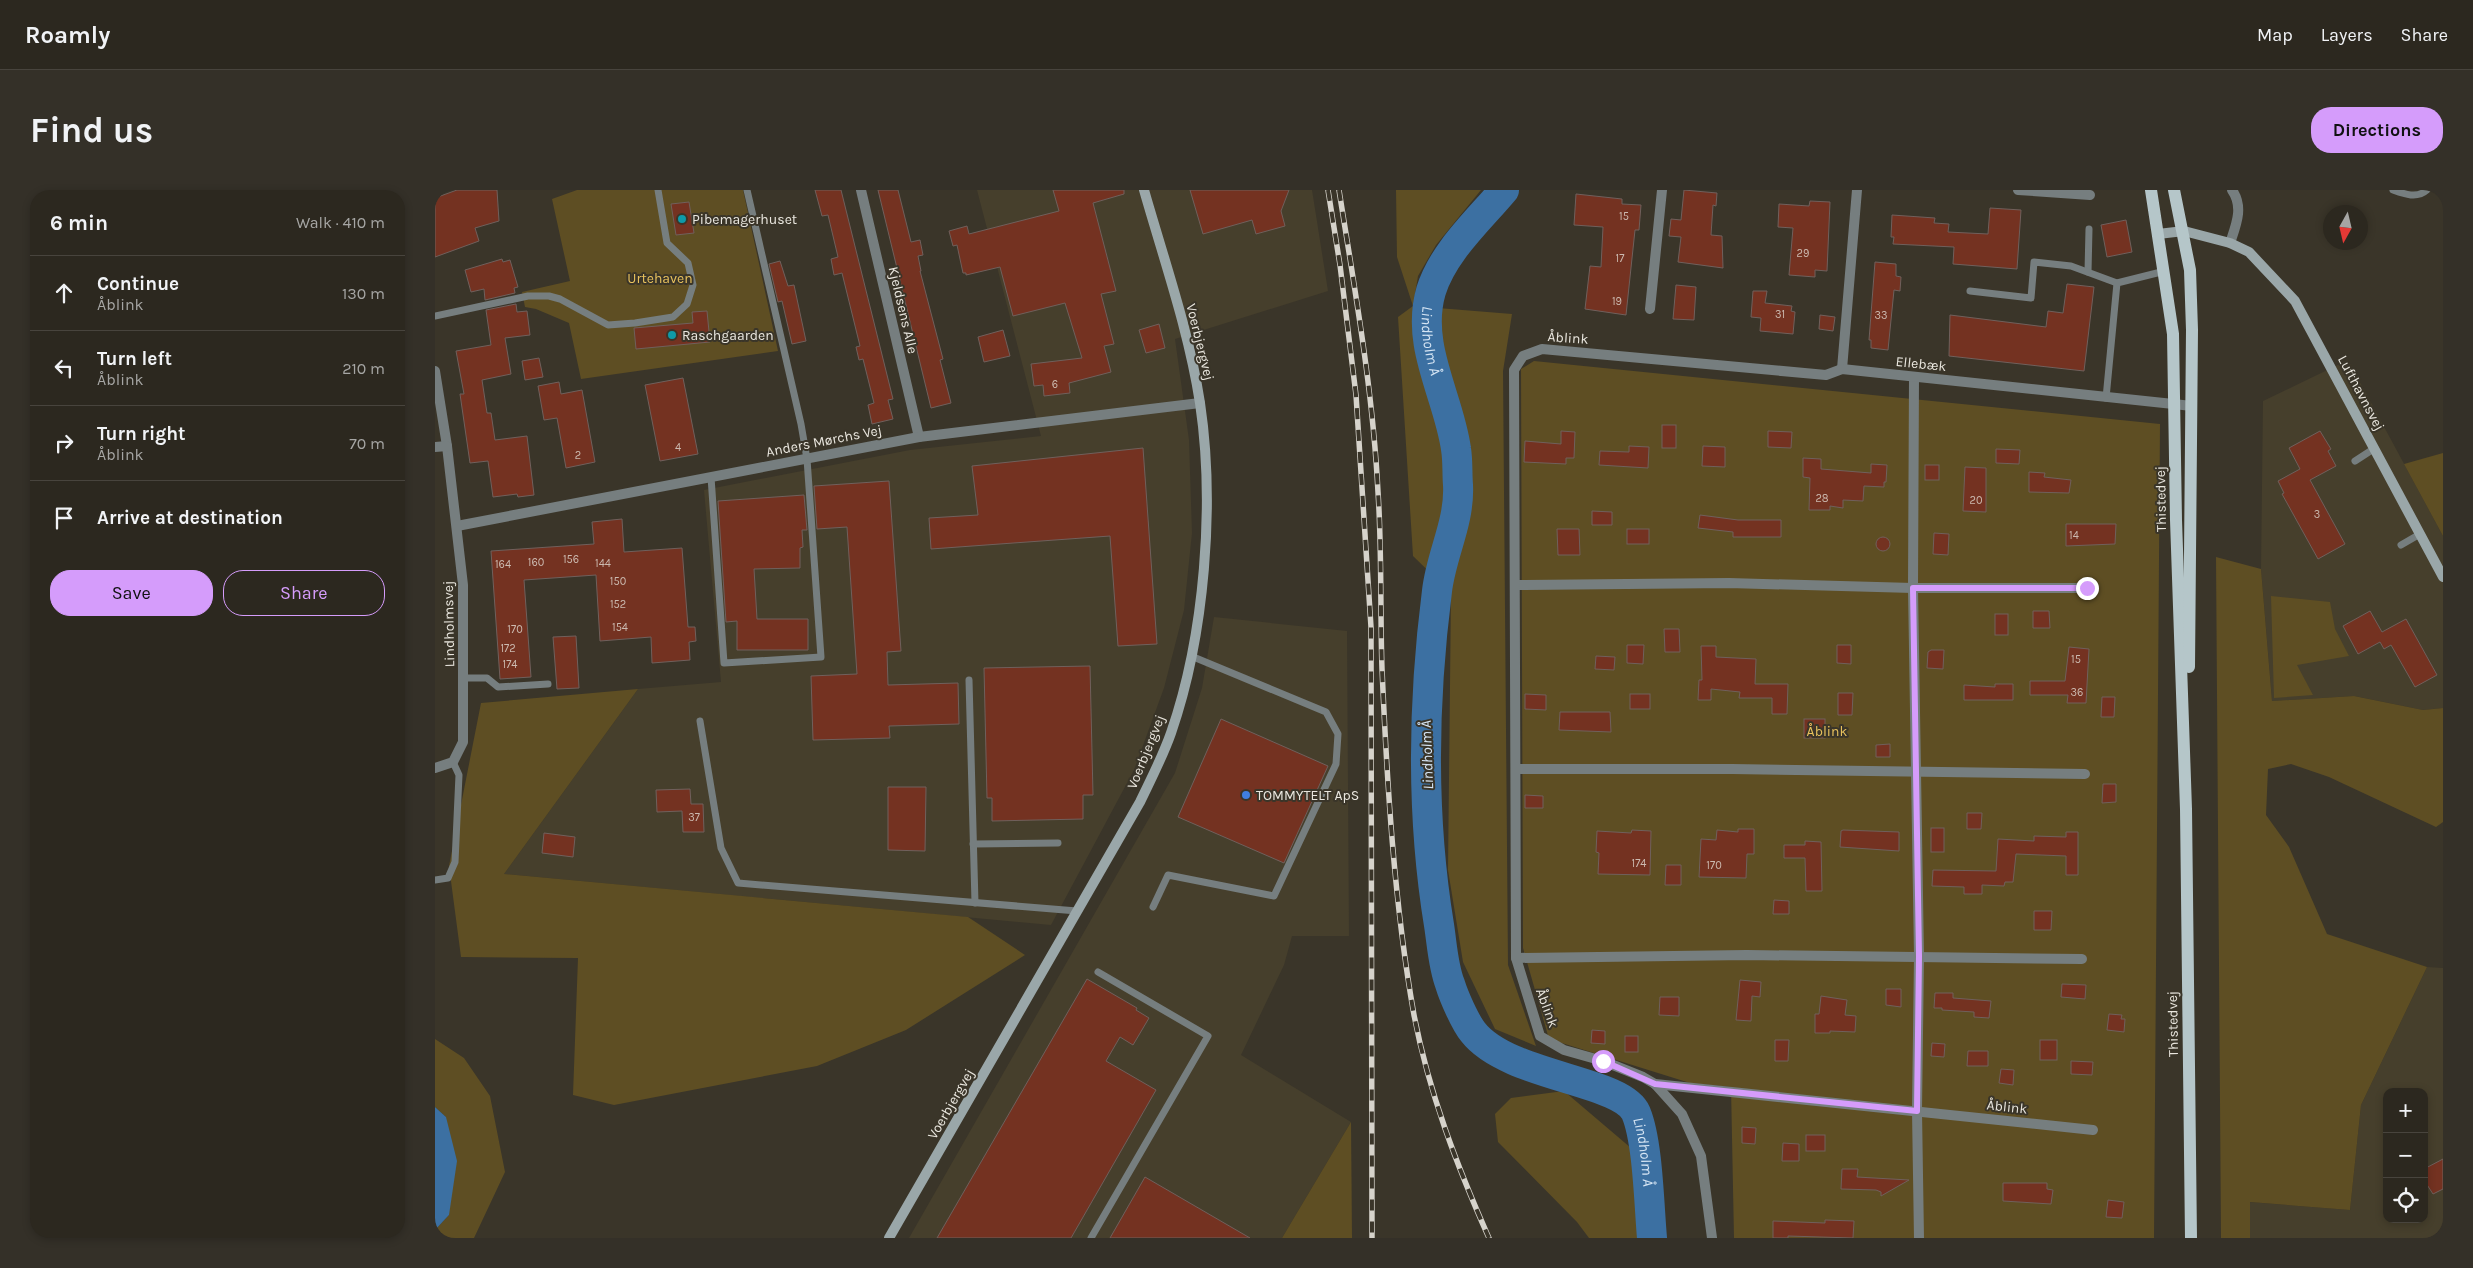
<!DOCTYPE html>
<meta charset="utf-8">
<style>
:root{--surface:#2c281f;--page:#343028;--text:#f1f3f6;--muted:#a6a6a4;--line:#48443d;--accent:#d59cfb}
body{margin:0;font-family:Karla,sans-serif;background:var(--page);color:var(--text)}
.controls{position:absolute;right:15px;bottom:15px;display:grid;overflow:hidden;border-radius:10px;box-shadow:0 2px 8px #0003}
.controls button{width:45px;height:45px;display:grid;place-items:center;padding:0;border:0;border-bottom:1px solid var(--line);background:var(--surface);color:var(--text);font:25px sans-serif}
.compass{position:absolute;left:1888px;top:15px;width:45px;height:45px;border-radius:50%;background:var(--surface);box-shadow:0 2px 8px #0003;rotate:188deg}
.stop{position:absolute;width:15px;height:15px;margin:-11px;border:4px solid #d59cfb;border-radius:50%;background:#fff}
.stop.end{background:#d59cfb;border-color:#fff;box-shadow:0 1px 5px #0008}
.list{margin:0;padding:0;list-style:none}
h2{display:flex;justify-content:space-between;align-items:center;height:65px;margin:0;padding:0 20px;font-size:21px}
h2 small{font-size:16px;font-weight:400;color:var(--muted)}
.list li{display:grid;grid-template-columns:32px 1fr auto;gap:15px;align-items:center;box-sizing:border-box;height:75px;padding:0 20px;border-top:1px solid var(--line)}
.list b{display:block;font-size:19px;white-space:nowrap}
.list p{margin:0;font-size:16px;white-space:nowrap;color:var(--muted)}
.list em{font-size:16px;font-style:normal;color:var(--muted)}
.actions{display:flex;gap:10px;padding:15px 20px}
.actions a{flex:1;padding:11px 0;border:1px solid var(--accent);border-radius:20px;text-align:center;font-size:18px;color:var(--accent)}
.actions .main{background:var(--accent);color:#111}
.icon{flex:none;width:28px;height:28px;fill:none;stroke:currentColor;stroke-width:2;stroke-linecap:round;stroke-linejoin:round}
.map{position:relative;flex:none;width:2008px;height:1048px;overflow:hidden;border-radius:20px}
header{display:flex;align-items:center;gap:30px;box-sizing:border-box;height:70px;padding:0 25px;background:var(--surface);border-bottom:1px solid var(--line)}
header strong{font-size:24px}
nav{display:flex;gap:28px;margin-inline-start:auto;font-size:18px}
.intro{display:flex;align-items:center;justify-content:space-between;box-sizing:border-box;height:120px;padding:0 30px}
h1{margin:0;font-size:35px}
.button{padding:12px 22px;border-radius:20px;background:var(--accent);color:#111;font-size:18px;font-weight:700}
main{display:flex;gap:30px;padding:0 30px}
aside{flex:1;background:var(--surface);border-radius:20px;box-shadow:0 2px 8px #0003}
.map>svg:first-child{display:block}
.built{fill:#463f2c;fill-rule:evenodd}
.green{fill:#5e4e23}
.water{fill:#3c70a2}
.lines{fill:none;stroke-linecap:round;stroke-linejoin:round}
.river{stroke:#3c70a2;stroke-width:30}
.building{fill:#743221;stroke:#70605c}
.lane{stroke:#767e7f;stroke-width:7}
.street{stroke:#767e7f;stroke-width:10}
.secondary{stroke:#9aa7a9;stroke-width:10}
.primary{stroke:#b5c6c9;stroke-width:12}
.rail-casing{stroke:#d6d3cb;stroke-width:5.5}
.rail{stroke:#3a3529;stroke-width:4;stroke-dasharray:11;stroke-linecap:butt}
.route{stroke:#d59cfb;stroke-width:6}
.culture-dot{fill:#0f9aa8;stroke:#3a3529;stroke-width:2}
.shop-dot{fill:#3f7fe0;stroke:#3a3529;stroke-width:2}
.labels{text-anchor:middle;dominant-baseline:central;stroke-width:4;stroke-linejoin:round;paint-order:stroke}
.number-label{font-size:11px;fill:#ccbab0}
.poi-label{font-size:14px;fill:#eae7df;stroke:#3a3529;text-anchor:start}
.park-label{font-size:14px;fill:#e9c25d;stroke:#3a3529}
.street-label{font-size:14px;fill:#eae7df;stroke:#3a3529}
.water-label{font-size:15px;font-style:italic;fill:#d6e5f4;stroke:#3a3529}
</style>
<header>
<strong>Roamly</strong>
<nav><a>Map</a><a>Layers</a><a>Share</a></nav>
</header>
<div class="intro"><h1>Find us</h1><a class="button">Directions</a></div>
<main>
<aside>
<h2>6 min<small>Walk · 410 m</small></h2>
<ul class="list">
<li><svg class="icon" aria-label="ahead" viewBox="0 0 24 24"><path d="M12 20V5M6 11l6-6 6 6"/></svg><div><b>Continue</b><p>Åblink</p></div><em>130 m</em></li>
<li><svg class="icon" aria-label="left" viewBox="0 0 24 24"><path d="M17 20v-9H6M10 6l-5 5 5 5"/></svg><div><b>Turn left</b><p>Åblink</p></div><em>210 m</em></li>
<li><svg class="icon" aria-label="right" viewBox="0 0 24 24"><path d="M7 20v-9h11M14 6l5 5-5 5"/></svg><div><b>Turn right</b><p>Åblink</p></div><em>70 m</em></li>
<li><svg class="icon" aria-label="arrive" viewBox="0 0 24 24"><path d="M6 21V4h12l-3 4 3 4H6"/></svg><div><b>Arrive at destination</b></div></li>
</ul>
<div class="actions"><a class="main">Save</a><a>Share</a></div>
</aside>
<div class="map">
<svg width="2008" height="1048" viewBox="0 0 2008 1048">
<rect width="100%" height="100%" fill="#3a3529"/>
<g class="built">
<path d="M542,0H877L893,101L740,149L754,250L757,343L749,420L729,498L699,580L616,735L69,684L203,499L286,492L269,300L475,260L606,246Z"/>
<path d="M1913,170L2008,346V518L1988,520L1919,506L1837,511L1826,379L1828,211Z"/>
<path d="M779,427L912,441L914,746H857L849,775L806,865L916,932L847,1048H474L740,583L767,498Z"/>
<path d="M1992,777L2008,778V1048H1815L1814,1012L1915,1020L1926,915ZM1952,902H1989V1029H1952Z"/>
</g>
<g class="green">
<path d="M142,0H308L343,161L146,189L134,133L101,119L90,117L87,102L135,91L117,9Z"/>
<path d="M961,0H1046L1001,55L983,86L978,116L1077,124L1068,181L1073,775L1101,856L1060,839L1028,772L1013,680L1016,403L978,366L963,127L978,116L962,67Z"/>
<path d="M1099,171L1725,234L1719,1048H1299L1296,897L1255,893L1114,849L1088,758L1086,179Z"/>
<path d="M2008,263V346L1969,274Z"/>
<path d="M1781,367L1826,379L1837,511L1919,506L1988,520L2008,518V632L2001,637L1894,587L1856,574L1833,579L1831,625L1854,657L1892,744L1992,777L1926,915L1915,1020L1815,1012V1048H1786Z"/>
<path d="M1836,406L1895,412L1900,439L1914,466L1862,475L1878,505L1839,508Z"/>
<path d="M203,499L69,684L533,727L590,765L471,840L382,876L179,915L138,905L143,768L26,767L14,676L46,513Z"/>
<path d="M0,849L29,868L55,906L70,982L39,1048H0V1040L14,1025L11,927L0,917Z"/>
<path d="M1129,901L1196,958L1209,1048H1154L1142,1032L1063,952L1060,924L1076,908Z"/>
<path d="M916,932L917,1048H847Z"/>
</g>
<path class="water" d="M0,917L11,927L22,971L14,1025L0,1040Z"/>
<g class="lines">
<path class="river" id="s1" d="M1069,0C1043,31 1008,62 996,101C980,156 1014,207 1021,259C1023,271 1022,283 1023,295C1025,332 1006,365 1002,401C988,511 986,625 1004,735C1007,754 1008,776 1015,794C1019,807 1030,832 1038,842C1073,887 1187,890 1201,923C1213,952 1214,1015 1217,1048"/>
</g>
<g class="building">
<path d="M22,0H62L64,31L40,38L44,51L0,67V8Z"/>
<path d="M380,0H406L458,209L453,210L458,229L437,234L433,215L439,213L428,169L424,170L421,157L425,156L407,83L399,85L396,69L403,67L393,25L387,26Z"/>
<path d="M443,0H463L476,52L485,50L488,65L483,66L486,81H485L508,169L505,170L516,213L496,218Z"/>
<path d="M618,0H689V4L658,13L681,101L666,104L679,154L669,156L676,182L634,193L635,203L609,206L608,195L599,196L596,174L647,168L630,113L578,126L565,77L531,85V83H528L522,55L518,56L514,41L532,36L534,44L624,21Z"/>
<path d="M755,0H854L846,21L850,36L821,44L817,30L768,44Z"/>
<path d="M1249,0L1282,3L1281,16L1278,15L1276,45L1287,46L1288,78L1243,72L1246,47L1234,46L1236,29L1246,30Z"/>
<path d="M1141,4L1187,9V14L1206,15L1204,40H1200L1191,125L1150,119L1155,76L1166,77L1168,37L1139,35Z"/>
<path d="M1375,11L1395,12L1392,81L1380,80V87L1354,85L1358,38L1343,37L1344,14L1374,16Z"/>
<path d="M254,12L259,43L241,45L236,14Z"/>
<path d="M1555,18L1586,20L1582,79L1518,74L1519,57L1458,54L1459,47H1456L1457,25L1500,28L1499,33L1514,34L1513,42L1553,44Z"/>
<path d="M1691,30L1697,62L1672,67L1666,35Z"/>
<path d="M67,69L68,72L75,70L83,97L79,98L80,103L50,110L49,99L36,102L30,80Z"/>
<path d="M345,71L353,96L359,95L371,151L357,154L347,111L343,112L334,74Z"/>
<path d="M1440,72L1461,74V86L1466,87L1465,101L1459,100L1453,160L1436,158V150H1434Z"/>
<path d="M1632,94L1659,97L1649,181L1514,166L1515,125L1611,137L1613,121L1628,123Z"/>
<path d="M1241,95L1261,97L1259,130L1238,129Z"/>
<path d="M1318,101H1332L1330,113L1357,116L1356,121L1360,122L1358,144L1325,141L1326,128L1316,127Z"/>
<path d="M81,114L82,122L92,121L95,145L70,148L76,184L47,190L52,223H56L60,250L92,246L99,305L83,307L82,304L58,307L53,271L35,273L25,204H29L21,161L56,155L51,120Z"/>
<path d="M272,121L275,152L201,159L199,138L258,133L257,122Z"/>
<path d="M1385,125L1400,127L1398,141L1384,139Z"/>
<path d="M724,134L730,158L711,163L704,140Z"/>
<path d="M568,140L575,166L549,172L543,147Z"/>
<path d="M104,168L108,187L90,190L87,171Z"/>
<path d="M248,188L263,264L225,271L210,195Z"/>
<path d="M124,192L126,204L147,200L160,272L131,278L122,228L109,230L103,196Z"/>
<rect x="1227" y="235" width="14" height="23"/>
<path d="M1126,241L1140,242L1139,268H1131V274L1089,272L1090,251L1126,254Z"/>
<path d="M1333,241L1357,242L1356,258L1333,257Z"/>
<path d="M1885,241L1896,259L1893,261L1901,276L1875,290L1910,354L1883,369L1847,304L1849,303L1843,291L1865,279L1854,258Z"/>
<path d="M1194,256L1214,257L1213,278L1164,275L1165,261L1194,262Z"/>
<path d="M1268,256L1290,257V277L1267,276Z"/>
<path d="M708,258L722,454L683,456L675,346L496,359L494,328L543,325L537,276Z"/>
<path d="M1561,259L1585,260L1584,274L1561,273Z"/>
<path d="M1368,268L1386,269V279L1436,283V274L1452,275L1451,292H1449V297L1429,296L1428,311L1408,310V318L1395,316V320H1374L1375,288L1368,287Z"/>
<rect x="1490" y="275" width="14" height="15"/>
<path d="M1530,277L1551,278V322L1528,321Z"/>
<path d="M1594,282L1610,283L1609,287L1636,290L1634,303L1594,302Z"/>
<path d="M454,291L466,461L452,462L453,495L523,493L524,534L454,536L455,548L378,550L376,486L422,484L412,337L382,339L379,296Z"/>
<path d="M369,305L372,340H367L368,357L365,358V378L319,379L322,429H373V460H302V431L291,432L283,311Z"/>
<path d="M1157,321L1177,322V335H1157Z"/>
<path d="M1265,325L1303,330H1346V347H1298V342L1263,338Z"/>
<path d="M187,329L189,362L247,358L253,437H260L261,451L254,452L255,470L217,473L216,447L165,451L161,385L89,390L96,487L65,489L56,361L159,354L157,332Z"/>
<path d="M1631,334H1681L1680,354L1631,356Z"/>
<path d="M1122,339H1144L1145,365H1123Z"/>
<rect x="1192" y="339" width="22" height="15"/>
<path d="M1499,343L1514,344L1513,365L1498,364Z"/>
<circle cx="1448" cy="354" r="7"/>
<path d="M1598,421H1614L1615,438H1598Z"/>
<path d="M1935,421L1947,442L1971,429L2002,485L1980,497L1956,455L1949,459L1945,452L1923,464L1908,436Z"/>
<rect x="1560" y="424" width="13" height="21"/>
<path d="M1229,439H1244L1245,462H1230Z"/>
<path d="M141,446L144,498L122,499L118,447Z"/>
<path d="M1192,455H1209L1208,474L1192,473Z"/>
<path d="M1402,455H1416V474L1402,473Z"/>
<path d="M1266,456H1281V467L1321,469L1320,494H1353L1352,524H1337V508H1304L1305,502L1276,499V510H1263L1264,490H1267Z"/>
<path d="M1634,457L1654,459L1651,513H1632L1633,505H1595V491H1630Z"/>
<path d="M1496,460H1509L1508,479L1492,478L1493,462Z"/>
<path d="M1161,466L1180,467L1179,480L1160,479Z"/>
<path d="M655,476L658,605H648V629L557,631V608H552L549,478Z"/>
<path d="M1560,494H1578V510H1529V495L1560,497Z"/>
<path d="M1403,503H1418L1417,525H1403Z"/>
<path d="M1090,504L1111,505V520L1090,519Z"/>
<rect x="1195" y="504" width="20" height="15"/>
<path d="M1667,507H1680L1679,527H1666Z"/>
<path d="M1125,522H1175L1176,542L1124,540Z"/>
<path d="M786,529L893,576L849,673L743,627Z"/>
<rect x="1369" y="529" width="21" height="19"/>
<path d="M1455,554V567H1441V555Z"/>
<path d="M1668,594H1681V612L1667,613Z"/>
<path d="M453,597H491L490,661L453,660Z"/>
<path d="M255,599L256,614H268L269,642H248L247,621L222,622L221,600Z"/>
<path d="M1090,605L1108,606V618H1090Z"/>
<path d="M1532,623H1547L1546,639H1532Z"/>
<rect x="1496" y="638" width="13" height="24"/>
<path d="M1303,639H1319V664H1312L1311,688L1264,687L1266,649L1281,650L1282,640L1303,642Z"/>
<path d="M1197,640L1216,641L1215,685L1163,684L1164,663L1161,662L1162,641L1196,643Z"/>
<path d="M1408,640L1464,642V661L1405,657L1406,641Z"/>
<path d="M1631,642H1643V685H1631V666L1581,664L1578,692H1570L1569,696L1547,695V704H1529V697L1497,696L1498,680L1561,681L1563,649L1599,651V646L1631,647Z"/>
<path d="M109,643L140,647L138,667L107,663Z"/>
<path d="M1370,651L1386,652L1387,701H1371L1370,668H1349V655H1370Z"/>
<path d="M1231,675H1246V695H1230Z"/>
<path d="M1339,710L1354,711V724H1338Z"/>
<path d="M1599,721H1617L1616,740H1599Z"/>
<path d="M652,789L702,818L701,820L714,828L698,855L685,847L671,871L721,900L636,1048H502Z"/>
<path d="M1305,790L1326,792L1325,807L1317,806L1316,831L1301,830Z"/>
<path d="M1627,794L1651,795L1650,809L1626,807Z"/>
<path d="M1451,799H1466V817L1451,815Z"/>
<path d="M1500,803H1518V808L1556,811L1554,828L1539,827V822L1507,820V818H1499Z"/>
<path d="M1386,806L1412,810L1410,825L1421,826L1420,842L1395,841V843H1380V824H1384Z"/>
<path d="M1225,807H1244V826L1224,825Z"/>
<path d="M1674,824L1687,825L1686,829H1690L1689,842L1672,840Z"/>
<path d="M1157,840L1170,841V854L1156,853Z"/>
<rect x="1190" y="846" width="13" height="16"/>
<path d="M1340,850H1354L1353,871H1340Z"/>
<rect x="1605" y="850" width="17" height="20"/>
<path d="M1497,853L1510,854L1509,867L1496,866Z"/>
<path d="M1533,861H1553V876H1532Z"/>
<path d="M1636,871L1658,872L1657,885L1636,884Z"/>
<path d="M1566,879L1579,880L1578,895L1564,893Z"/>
<path d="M1307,937L1321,938L1320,954L1307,953Z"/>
<rect x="1371" y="945" width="19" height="16"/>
<path d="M1348,953L1364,954V971H1347Z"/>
<path d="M2008,969V999L1998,1004L1989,990V979Z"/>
<path d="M1407,979H1423L1422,987L1474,990L1446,1006V1002L1441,1000L1406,999Z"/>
<path d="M710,987L815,1048H675Z"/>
<path d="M1568,993H1612V999L1618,1000L1616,1014L1568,1011Z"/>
<path d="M1673,1010L1689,1012L1687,1028L1671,1027Z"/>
<path d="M1390,1030L1419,1031L1418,1048L1353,1046V1048H1338V1031L1390,1033Z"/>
</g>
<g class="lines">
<g class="lane">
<path d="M1958,0C1969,4 1982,9 1992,0"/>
<path d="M1653,82L1654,39"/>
<path d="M1535,101L1596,108L1599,72L1636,76L1682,93"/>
<path d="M0,126L93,106H114L125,109L173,135L200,133L238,127L252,114L258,95L253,73L232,53L223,0"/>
<path d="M1671,208L1682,93L1730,81"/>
<path d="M1920,271L1940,258"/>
<path d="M276,287L289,473L386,467L372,269L366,234L312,0"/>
<path d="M1966,355L1985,344"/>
<path d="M29,488H52L63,497L113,494"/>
<path d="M534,490L540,713"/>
<path d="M265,531L286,658L303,693L642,721"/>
<path d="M538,654L623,653"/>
<path d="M0,690L13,688L20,672L24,585L18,572"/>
<path d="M718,717L733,685L839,706L901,574L903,544L891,522L756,466"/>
<path d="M656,1048L773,846L663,782"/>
</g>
<g class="street">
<path d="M426,0L484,247"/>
<path d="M1583,0L1655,5"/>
<path d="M1795,53C1801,35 1809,17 1797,0"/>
<path d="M1215,119L1227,0"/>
<path d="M1407,179L1422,0"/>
<path d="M0,181L12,256L28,395V552L18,572L0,578"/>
<path d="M1479,187L1478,398L1484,766L1482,921L1484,1048"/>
<path d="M0,257L12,256"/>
<path d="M22,336L484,247L765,213"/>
<path d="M1080,395L1294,393L1478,398H1652"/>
<path d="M1081,579H1297L1650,584"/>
<path d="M1081,768L1312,765L1647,769"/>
<path d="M1220,894L1658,940"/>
<path d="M1277,1048L1266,966L1247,924L1220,894L1208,887L1168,871L1129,860L1105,846L1081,768L1079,180L1088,166L1107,159L1391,185L1407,179L1757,216"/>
</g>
<g class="secondary">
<path d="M1723,44L1749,41L1795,53L1814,62L1860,111L2008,387"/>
<path d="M454,1048L705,612C716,589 728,566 736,543C770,445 780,314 765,213C754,141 729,70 709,0"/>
</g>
<g class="primary">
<path d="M1716,0L1738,144L1741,330L1751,619L1756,1048"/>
<path d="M1739,0L1755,80L1757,140L1754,477"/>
</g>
<defs>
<g id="rail">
<path d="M893,0L905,75L921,205L936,437L937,1048"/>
<path d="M904,0C920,101 938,201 943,302C947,361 945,420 947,479C952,593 959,713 979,825C994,903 1022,976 1054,1048"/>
</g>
</defs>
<use href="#rail" class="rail-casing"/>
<use href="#rail" class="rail"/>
</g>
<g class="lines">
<path class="route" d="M1168,871L1220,894L1482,921L1484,766L1478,398H1652"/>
</g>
<g class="culture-dot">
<circle cx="247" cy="29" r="5"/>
<circle cx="237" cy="145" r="5"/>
</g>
<circle class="shop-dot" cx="811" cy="605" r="5"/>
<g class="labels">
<g class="number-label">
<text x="1189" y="26">15</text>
<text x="1368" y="63">29</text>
<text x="1185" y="68">17</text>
<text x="1182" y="111">19</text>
<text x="1345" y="124">31</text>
<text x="1446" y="125">33</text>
<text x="620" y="194">6</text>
<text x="243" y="257">4</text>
<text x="143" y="265">2</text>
<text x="1387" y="308">28</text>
<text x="1541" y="310">20</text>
<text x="1882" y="324">3</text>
<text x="1639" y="345">14</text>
<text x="136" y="369">156</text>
<text x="101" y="372">160</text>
<text x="168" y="373">144</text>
<text x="68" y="374">164</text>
<text x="183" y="391">150</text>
<text x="183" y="414">152</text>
<text x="185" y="437">154</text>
<text x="80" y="439">170</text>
<text x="73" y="458">172</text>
<text x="1641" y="469">15</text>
<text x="75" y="474">174</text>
<text x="1642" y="502">36</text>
<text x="259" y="627">37</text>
<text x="1204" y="673">174</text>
<text x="1279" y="675">170</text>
</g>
<g class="poi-label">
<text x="257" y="29">Pibemagerhuset</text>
<text x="247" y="145">Raschgaarden</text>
<text x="821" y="605">TOMMYTELT ApS</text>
</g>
<g class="park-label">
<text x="225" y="88">Urtehaven</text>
<text x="1392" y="541">Åblink</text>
</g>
<g class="street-label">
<text transform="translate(468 120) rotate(77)">Kjeldsens Alle</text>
<text transform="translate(1133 148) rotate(4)">Åblink</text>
<text transform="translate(765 152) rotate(76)">Voerbjergvej</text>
<text transform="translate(1486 174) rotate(6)">Ellebæk</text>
<text transform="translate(1926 203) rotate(62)">Lufthavnsvej</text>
<text transform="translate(389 251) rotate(-11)">Anders Mørchs Vej</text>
<text transform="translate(1726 309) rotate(-91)">Thistedvej</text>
<text transform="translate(14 434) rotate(-91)">Lindholmsvej</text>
<text transform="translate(711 562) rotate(-68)">Voerbjergvej</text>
<text transform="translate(1112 818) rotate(70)">Åblink</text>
<text transform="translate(1738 834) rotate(-91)">Thistedvej</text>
<text transform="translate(516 914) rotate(-60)">Voerbjergvej</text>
<text transform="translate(1572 917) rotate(6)">Åblink</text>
</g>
<g class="water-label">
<text stroke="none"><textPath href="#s1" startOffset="176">Lindholm Å</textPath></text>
<text transform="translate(992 565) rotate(-92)">Lindholm Å</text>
<text stroke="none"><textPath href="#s1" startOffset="1106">Lindholm Å</textPath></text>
</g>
</g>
</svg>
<div class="controls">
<button>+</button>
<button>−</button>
<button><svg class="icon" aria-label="locate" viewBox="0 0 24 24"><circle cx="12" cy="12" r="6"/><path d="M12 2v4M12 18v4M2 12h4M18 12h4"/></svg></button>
</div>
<svg class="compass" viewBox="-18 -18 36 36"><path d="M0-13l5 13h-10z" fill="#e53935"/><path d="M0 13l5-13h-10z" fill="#a6a6a4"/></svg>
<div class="stop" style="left:1168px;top:871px"></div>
<div class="stop end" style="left:1652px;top:398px"></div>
</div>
</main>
